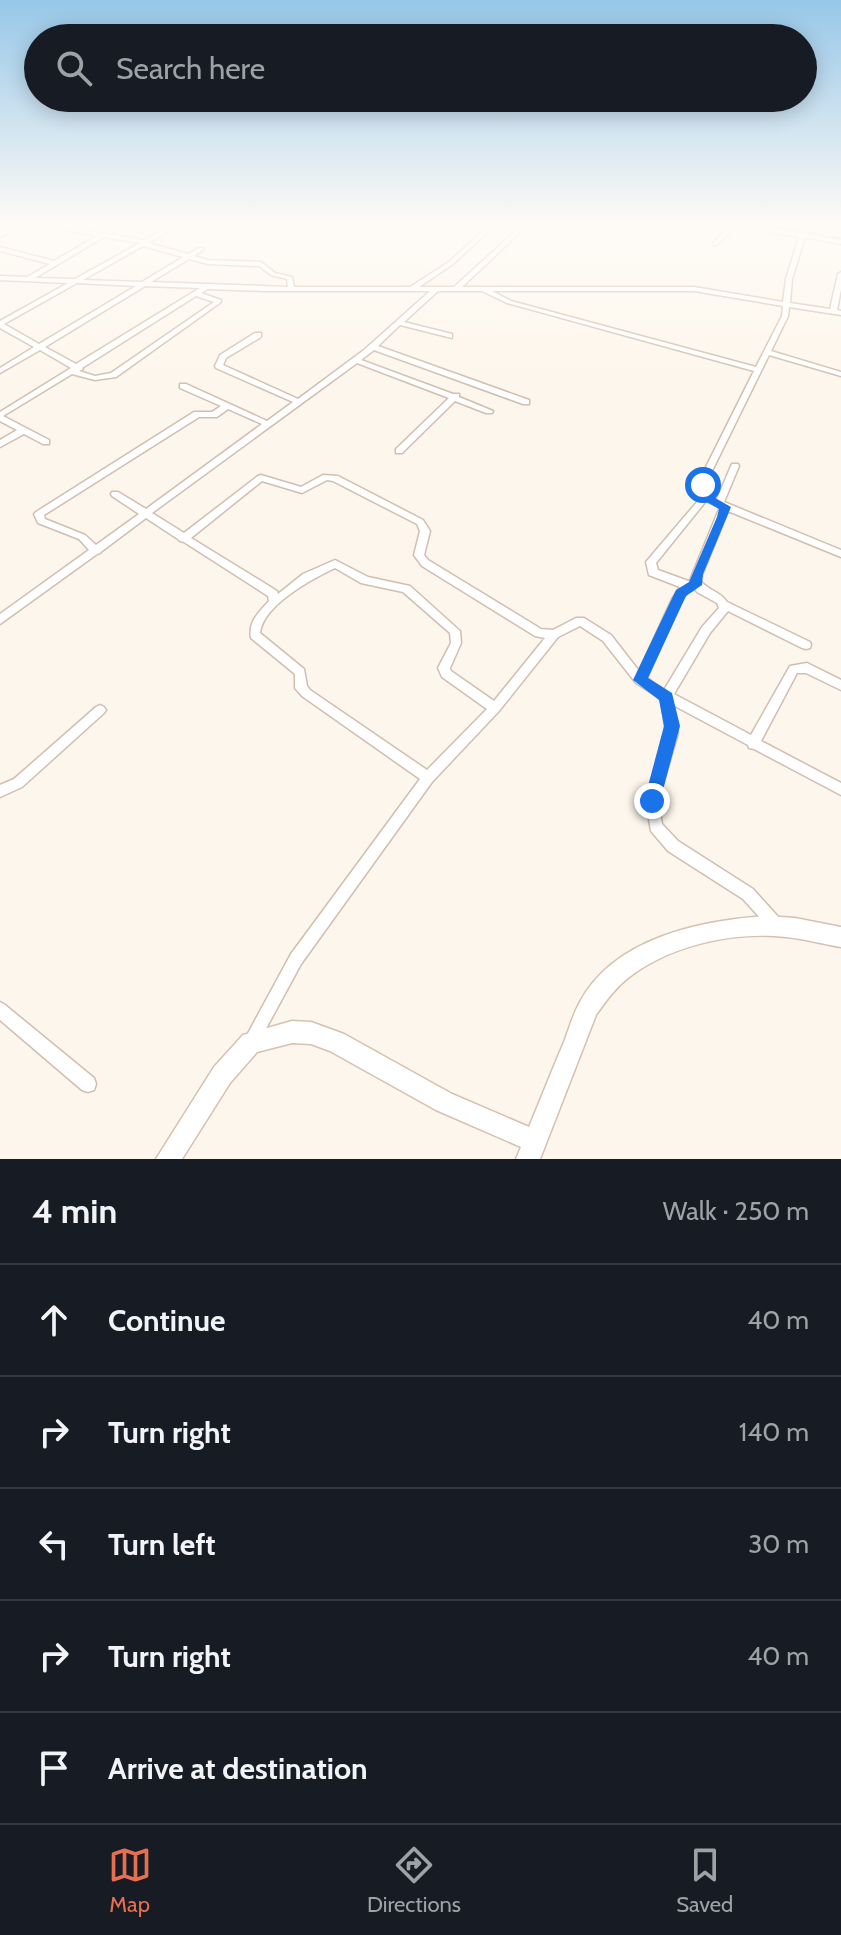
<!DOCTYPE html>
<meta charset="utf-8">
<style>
:root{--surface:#171b24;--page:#242831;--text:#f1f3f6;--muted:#9ea1a6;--line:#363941;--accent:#e76f51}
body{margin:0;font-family:Cabin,sans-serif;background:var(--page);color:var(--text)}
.stop{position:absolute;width:24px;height:24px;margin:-18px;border:6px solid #1a73e8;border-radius:50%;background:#fff}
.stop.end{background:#1a73e8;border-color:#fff;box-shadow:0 2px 8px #0008}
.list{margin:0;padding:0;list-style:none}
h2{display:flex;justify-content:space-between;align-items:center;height:104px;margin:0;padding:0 32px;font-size:34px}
h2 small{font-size:26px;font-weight:400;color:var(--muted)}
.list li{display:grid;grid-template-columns:52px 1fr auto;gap:24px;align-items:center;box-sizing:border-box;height:112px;padding:0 32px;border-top:2px solid var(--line)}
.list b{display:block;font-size:30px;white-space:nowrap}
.list em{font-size:26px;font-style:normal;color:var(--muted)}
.icon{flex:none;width:44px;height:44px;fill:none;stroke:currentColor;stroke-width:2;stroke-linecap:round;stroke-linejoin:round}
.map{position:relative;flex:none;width:841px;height:1159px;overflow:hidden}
.search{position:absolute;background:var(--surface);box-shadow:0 4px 20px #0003;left:24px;right:24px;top:24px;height:88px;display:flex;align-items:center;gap:20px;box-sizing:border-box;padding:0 28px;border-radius:44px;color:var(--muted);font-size:30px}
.sheet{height:664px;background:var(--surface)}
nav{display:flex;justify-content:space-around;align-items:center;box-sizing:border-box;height:112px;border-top:2px solid var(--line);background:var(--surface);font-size:22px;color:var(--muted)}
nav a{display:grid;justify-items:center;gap:4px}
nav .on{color:var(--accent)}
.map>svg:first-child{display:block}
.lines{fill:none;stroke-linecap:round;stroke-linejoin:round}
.canal{fill:#bfe3e8;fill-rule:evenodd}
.street-casing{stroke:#d1beb0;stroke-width:3}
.secondary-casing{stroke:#d6c0b0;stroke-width:3}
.street{fill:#fff;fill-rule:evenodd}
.secondary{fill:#fff;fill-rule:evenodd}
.route{fill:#1a73e8}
</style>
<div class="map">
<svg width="841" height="1159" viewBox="0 0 841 1159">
<rect width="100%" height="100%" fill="#fdf6ec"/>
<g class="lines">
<path class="canal" d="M753,225H769L841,237V241Z"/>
<defs>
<g id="street">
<path d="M14,225H21L0,237V233Z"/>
<path d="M41,225H54L144,240L171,225H178L149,243L188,254L199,248H203V250L194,256L208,260L261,262L275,273L292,277L294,287H410L449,262L489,225H495L453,264L419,287H454L522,225H528L462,287H694L783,302L786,279L799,237L743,227L740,225H752L800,233L802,229L804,228L807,230L806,234L841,240V244L805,237L792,279L790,303L830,309L838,274L841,272V289L837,310L841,311V315L789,307L788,316L771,351L841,372V376L769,355L710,475L707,495L717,499L731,466L732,464H738L739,466L724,502L841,550V557L728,511L700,580C707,590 721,592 727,602L810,642L811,645L810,648L806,649L802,648L728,611L710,633L674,694L751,735L790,666L807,663L841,680V690L806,673H797L761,741L841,783V795L754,749L749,748L748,745L673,705L678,733L658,801L662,824L678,841L753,889L781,920L783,925L781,930L776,932L771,930L743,899L668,851L651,831L646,801L666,733L661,699L636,683L603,641L580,626L558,637L499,711L432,782L301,964L256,1047L251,1050L246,1047L243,1042L246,1037L291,954L420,779L302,696L295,688V674L251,638C248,622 258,613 269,601L268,596L184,542L180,541L178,539L146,518L102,551L100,553L97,554L0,624V614L89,550L79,539L38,523L34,514L36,512L194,412H212L221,406L180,388V384H186L267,421L293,402L216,368L215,366L220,355L255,333H261V337L226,358L223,365L298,399L364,350L430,291H265L208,289L201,293L221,300V302L116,377L95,380L72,374L3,416L49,440V444H43L24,434L0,447V440L17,430L0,421V412L71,368L40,350L0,373V368L34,347L0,328V321L68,283L0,280V276L27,277L50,264L0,251V247L54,261L97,236ZM104,237L140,243L75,279L35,278ZM143,246L183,257L142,282L83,280ZM189,259L208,264L259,266L271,275L287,279L288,287L151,282ZM77,283L136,286L39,344L4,324ZM145,286L200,288L76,364L45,347ZM438,291H482L507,303L754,371L702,475L697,502L646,562L649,575L680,587L672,599L639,671L611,635L584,618H576L553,630L541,629L428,560L424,555L430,531L423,520L338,476L323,475L301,487L261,475L258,476L184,533L152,513L357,363L449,398L396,449V453H402L455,401L486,413H492L493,411L459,397V394H453L361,360L374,350L523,404H529V400L378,346L400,325L452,338V334L404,322ZM492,291H694L783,306L782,316L756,367L511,301ZM196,296L214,302L111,373L95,376L79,371L83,369L82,368ZM228,409L262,424L146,509L118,492H112L111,494L112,496L139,514L96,545L85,535L45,519L44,515L199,417H217ZM327,480L333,481L417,524L420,531L414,555L422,566L535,636L545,638L494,701L451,671L450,668L461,643L460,631L410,586L368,577L335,560L303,574L278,594L277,591L191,538L262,481L302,493ZM706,501L720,507L690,580L691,582L658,570L656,563ZM335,568L361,583L403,592L450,633L451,643L438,668L442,677L487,709L427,770L310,690L307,686L304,669L260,633C263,605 312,579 335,568ZM695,589L697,592L717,603L719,608L702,627L664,690L647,678L681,601L688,592Z"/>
<path d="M730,225H736L717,245H713V243Z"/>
<path d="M100,705L104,707L106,710L104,713L22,787L0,797V785L14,779L96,707Z"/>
<path d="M0,1002L5,1005L94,1078L96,1084L94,1090L88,1092L82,1090L0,1020Z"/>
</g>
<path id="secondary" d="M767,916L795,918L841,927V947C823,944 805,939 786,937C734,931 670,945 628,978C615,988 606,1001 596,1015L540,1159H516L521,1147L436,1110L330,1051L311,1044L292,1043L257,1052L230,1083L182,1159H156L214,1067L243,1035L292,1021L311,1022L344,1034L452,1094L529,1127C541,1098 552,1070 564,1042C569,1029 573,1014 580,1002C614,938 701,920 767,916Z"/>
</defs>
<use href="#street" class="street-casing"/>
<use href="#secondary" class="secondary-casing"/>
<use href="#street" class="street"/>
<use href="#secondary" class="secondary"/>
</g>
<linearGradient id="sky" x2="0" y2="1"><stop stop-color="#97c7e8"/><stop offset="0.58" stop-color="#fefbf6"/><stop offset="1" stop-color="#fefbf6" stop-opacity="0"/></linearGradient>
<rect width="841" height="387" fill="url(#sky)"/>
<path class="route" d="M703,481L709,485L710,495L731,507L703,574L702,585L686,596L648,678L672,693L680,726L660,801L652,809L644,801L664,726L659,700L633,680L676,590L689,582L717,517L719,509L698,497L697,485Z"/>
</svg>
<div class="stop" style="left:703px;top:485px"></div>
<div class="stop end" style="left:652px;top:801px"></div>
<div class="search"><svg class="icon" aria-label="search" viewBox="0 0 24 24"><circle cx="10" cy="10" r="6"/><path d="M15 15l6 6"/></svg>Search here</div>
</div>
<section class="sheet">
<h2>4 min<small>Walk · 250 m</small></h2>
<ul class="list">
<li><svg class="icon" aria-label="ahead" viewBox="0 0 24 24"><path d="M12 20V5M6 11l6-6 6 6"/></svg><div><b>Continue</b></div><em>40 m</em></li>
<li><svg class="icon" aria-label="right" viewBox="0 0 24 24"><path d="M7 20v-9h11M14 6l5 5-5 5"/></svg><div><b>Turn right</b></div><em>140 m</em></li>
<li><svg class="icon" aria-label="left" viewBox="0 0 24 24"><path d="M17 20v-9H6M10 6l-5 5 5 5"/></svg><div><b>Turn left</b></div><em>30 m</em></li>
<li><svg class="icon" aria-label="right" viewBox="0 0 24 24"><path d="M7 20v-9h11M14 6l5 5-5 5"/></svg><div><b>Turn right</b></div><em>40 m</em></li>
<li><svg class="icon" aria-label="arrive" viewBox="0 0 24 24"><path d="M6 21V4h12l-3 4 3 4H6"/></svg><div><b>Arrive at destination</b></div></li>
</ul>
</section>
<nav>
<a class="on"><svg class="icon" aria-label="map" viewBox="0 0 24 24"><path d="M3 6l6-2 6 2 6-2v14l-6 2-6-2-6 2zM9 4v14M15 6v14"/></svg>Map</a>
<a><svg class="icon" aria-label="directions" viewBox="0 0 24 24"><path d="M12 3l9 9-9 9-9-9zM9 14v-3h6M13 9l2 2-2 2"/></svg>Directions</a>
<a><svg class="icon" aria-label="saved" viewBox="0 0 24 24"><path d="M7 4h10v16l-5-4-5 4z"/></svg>Saved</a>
</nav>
